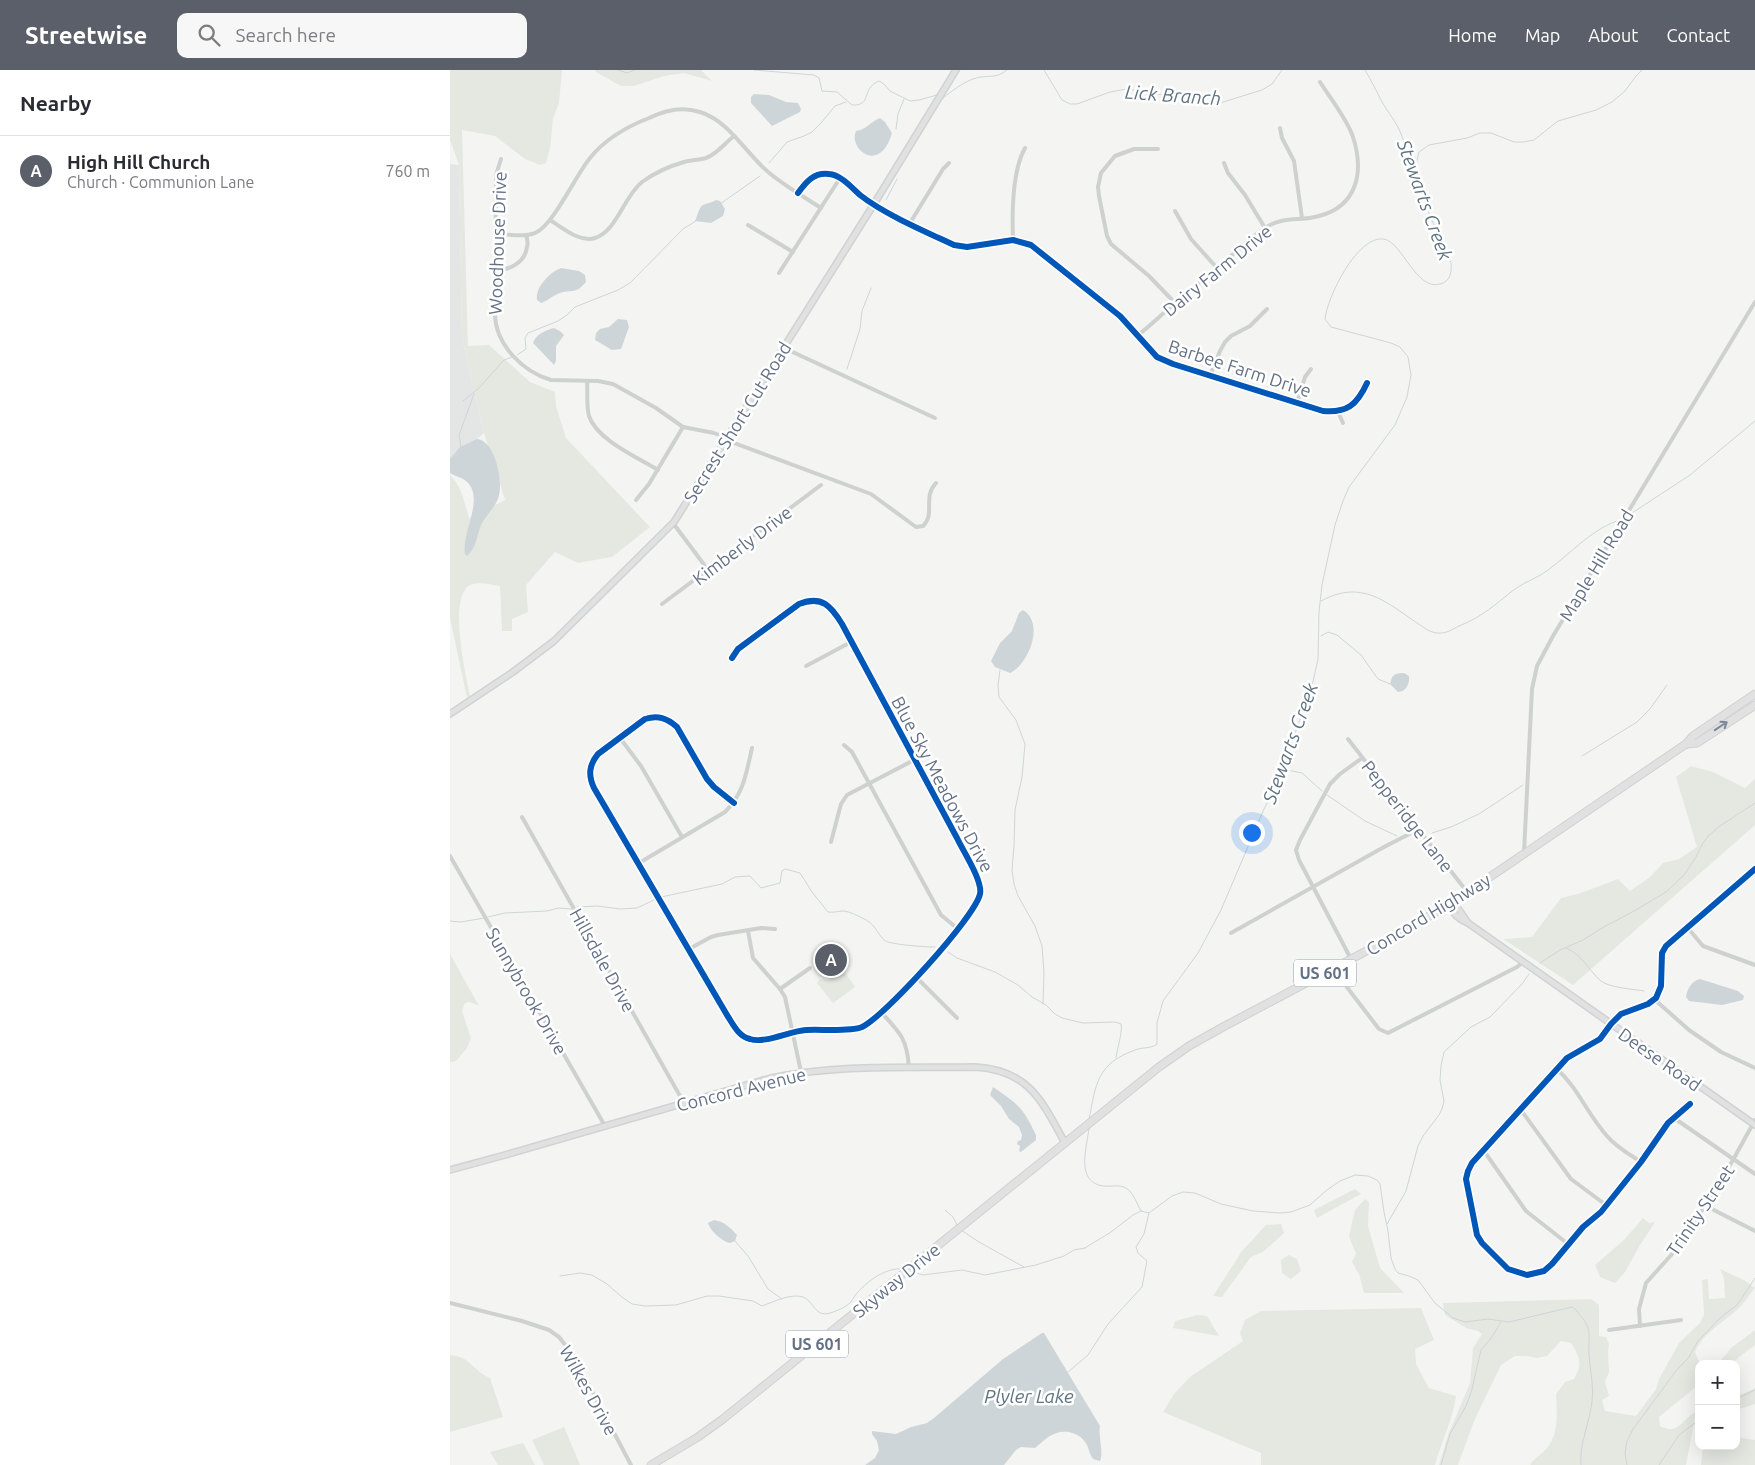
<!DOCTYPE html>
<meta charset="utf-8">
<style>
:root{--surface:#fff;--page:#f7f7f7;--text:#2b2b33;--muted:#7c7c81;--line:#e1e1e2;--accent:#5b5f69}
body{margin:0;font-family:Ubuntu,sans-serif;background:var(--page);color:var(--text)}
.controls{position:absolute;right:15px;bottom:15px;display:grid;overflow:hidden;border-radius:10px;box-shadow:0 5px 20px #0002}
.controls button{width:45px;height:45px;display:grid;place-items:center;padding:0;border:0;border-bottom:1px solid var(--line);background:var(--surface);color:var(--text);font:25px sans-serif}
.you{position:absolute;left:801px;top:762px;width:18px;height:18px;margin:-12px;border:4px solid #fff;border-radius:50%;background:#1a73e8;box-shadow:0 0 0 8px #1a73e833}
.badge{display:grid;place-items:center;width:32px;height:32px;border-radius:50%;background:var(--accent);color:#fff;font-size:16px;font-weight:700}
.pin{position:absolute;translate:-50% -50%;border:2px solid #fff;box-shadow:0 1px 5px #0006}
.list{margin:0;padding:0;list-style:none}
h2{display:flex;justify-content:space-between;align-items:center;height:65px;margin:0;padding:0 20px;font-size:21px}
h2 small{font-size:16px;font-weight:400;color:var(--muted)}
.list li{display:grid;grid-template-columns:32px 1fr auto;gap:15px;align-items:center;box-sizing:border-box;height:70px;padding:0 20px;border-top:1px solid var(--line)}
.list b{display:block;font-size:19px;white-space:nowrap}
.list p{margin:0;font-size:16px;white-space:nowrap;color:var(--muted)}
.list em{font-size:16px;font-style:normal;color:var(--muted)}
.icon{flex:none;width:28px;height:28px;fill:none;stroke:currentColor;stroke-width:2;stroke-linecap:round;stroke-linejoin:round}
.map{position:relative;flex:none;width:1305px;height:1395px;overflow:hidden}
header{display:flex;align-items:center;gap:30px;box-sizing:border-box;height:70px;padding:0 25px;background:var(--accent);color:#fff}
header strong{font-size:24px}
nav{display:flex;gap:28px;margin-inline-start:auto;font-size:18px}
.search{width:350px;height:45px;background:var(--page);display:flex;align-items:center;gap:12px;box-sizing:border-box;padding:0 18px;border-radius:10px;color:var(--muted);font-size:19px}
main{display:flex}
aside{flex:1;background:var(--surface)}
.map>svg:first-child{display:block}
.built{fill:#e4e6e6}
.green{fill:#e4e8e1}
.water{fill:#ced5d9}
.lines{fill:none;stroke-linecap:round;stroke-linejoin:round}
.stream{stroke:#ced5d9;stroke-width:1}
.secondary-casing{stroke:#d0d2d3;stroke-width:8}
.highway-casing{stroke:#d0d1d2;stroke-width:9}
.street{stroke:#cfd0d0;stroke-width:4}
.secondary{stroke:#e1e1e2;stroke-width:5}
.highway{stroke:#e1e1e2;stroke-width:7}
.cycleway-casing{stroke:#fff;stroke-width:9}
.cycleway{stroke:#0057b8;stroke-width:6}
.oneway{stroke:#7d8798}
.labels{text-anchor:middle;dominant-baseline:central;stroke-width:5;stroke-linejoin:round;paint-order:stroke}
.shield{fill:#fff;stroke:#929caa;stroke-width:1}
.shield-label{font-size:16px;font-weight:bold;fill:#647185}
.street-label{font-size:18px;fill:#647185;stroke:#fff}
.water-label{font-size:19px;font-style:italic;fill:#5f7381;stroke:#fff}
</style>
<header>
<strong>Streetwise</strong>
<div class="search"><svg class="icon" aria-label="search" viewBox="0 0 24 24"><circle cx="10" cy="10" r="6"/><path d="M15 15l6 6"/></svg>Search here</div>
<nav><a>Home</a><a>Map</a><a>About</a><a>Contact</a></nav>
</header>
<main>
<aside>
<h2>Nearby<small></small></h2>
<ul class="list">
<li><span class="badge">A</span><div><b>High Hill Church</b><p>Church · Communion Lane</p></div><em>760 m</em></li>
</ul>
</aside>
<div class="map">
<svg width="1305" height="1395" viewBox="0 0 1305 1395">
<rect width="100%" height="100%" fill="#f4f5f3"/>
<path class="built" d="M0,94L9,95L12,268L34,363L0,393Z"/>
<g class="green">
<path d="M0,0H112L109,33L103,49L100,78L96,93L90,95L75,89L45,66L12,60L18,276L39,275L80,312L105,322L106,336L116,368L200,457L162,487L128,493L105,482L76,515L78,542L62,549V561H52L50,516C40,515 26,510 17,517C0,534 15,602 20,626L17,628L0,548V405C12,417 14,432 19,448L55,430L34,363L12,268L9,95L0,70Z"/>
<path d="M145,0H251L262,11L234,3L214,6L184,16H171L146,2Z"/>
<path d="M1241,696L1263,702L1295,718L1305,709V755L1123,915L1053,869L1082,867L1111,828L1128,824L1168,809L1180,821L1200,807L1213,793L1229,789L1247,777L1226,707Z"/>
<path d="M0,884L29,936L20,932L15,933L12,941L21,968L17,978L6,991L0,992Z"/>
<path d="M394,901L405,917L383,933L367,913L370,909L378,910Z"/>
<path d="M905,1119L911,1124L867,1148L864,1140Z"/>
<path d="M915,1129L919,1132L918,1156L930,1198L954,1223H914L909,1204L902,1192L906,1184L899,1166L905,1140Z"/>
<path d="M1193,1148L1199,1153L1205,1152L1190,1175L1175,1202L1165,1213L1150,1207L1145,1195L1174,1170Z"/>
<path d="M831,1154L834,1163L813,1182L801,1187L772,1227L763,1226L792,1181L816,1155Z"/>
<path d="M839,1185L847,1189L851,1201L841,1209L832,1203L831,1190Z"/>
<path d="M1270,1199L1294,1210L1305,1218C1300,1224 1295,1232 1290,1237C1274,1253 1254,1261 1245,1282L1250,1294H1249V1312L1247,1316L1209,1347L1210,1356C1229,1366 1231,1349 1246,1342L1236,1395H1080C1084,1388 1092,1384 1097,1378C1109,1363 1107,1342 1106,1324L1115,1312L1124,1309C1133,1293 1130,1288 1121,1273L1111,1271L1097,1286L1086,1288L1077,1286H1065L1051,1295L1024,1351L1008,1395H989L998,1365L1020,1313L1023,1278L1032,1264L1028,1261L1016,1258L995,1245L993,1233L1141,1229L1149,1235V1266L1156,1267L1159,1274L1158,1283L1159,1302L1155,1312L1159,1326L1152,1330L1155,1341L1186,1346L1206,1319L1209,1309L1229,1273L1250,1253L1254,1245L1252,1210L1258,1209L1259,1229L1275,1228L1274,1209Z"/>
<path d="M971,1238L984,1270L965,1279L966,1294L979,1318L1006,1326C1003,1350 991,1372 985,1395H811V1383L713,1342L724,1324L740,1307L793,1271L790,1263L795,1250L811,1241Z"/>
<path d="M748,1245L757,1246L769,1266L723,1258L725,1251Z"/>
<path d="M1305,1260V1275L1280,1294H1268L1281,1278Z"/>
<path d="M0,1285C20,1286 23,1301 40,1308L53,1347L0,1362Z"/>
<path d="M1305,1318V1334L1286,1340V1327Z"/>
<path d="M114,1357L130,1395H94L82,1370Z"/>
<path d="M1286,1367L1305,1370V1395H1251L1253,1376H1286Z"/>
<path d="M73,1373L85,1395H48L40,1382Z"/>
</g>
<g class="water">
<path d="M304,24L319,25L336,32L348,33L351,39L350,42L322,56L301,33V27Z"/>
<path d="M430,48L435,52L442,63C430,105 398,79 406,61C416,60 421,51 430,48Z"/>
<path d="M266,130L270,131L275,139L273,146L261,153L245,151C247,147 249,137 253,135C258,133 261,133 266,130Z"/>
<path d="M111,198L129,201L135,205L136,212C125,225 122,219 110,223C103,225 98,231 91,233L87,230C85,217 100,202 111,198Z"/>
<path d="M168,249L177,250L179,257L171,279L162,280L145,270L146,263L150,259L159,257Z"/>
<path d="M104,258L110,261L114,265L106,276V291L104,295L83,273C86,264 96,260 104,258Z"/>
<path d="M27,369C45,370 53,411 49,425C47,436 36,445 31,455C27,465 26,479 17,486L15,484C11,463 35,429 17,412C12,407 6,407 0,403V389L10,377Z"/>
<path d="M573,540C595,553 579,594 560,603L545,597L541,591L550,573L562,561L569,543Z"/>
<path d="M954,603L959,606C960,613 956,622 948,622L940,614C942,605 944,603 954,603Z"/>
<path d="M1250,909L1288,921L1294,926L1293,930L1272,935L1239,931L1236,927C1237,920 1241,911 1250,909Z"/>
<path d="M543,1017C568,1034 573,1037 586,1065V1070L571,1082L569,1081L570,1076L567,1074L568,1071L571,1070L572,1065L569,1057L559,1049L551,1036L540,1025Z"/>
<path d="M264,1150C273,1151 281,1158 287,1165L285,1171L280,1173C273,1172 260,1161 258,1153Z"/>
<path d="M592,1263H594L650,1356C648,1367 654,1382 650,1391L643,1389C639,1384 639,1377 635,1372C631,1366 626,1364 619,1362C603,1360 596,1369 585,1378L571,1377L566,1380L554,1395H415L425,1388L429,1380L427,1371L422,1364V1361L446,1364L461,1357L477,1353L484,1348L553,1289Z"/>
</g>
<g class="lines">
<g class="stream">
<path d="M168,0L177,3L185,0"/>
<path d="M304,0L364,5L369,8L372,21L387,22L402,35C423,36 410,19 429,11L434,14L440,21L460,31L469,30L487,25"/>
<path d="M594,0L612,30L620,34H627L660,22L677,19L749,31L770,33L812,20L822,14L832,0"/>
<path d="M491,27L493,28C502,21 512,13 523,9C536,4 545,10 557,0"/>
<path d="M446,59L448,44L454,29"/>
<path d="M319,93L337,72L354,66L362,62L371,53L385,36L396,32"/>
<path d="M965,99L969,82L979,75L1017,68L1030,63H1041L1064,72H1073L1084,70L1108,51L1146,40L1162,32L1175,21L1186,6L1192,0"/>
<path d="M436,130L447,109"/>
<path d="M270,134L310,106"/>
<path d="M67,285L76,279L75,268L78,263L108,251L117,245L125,237L168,220L180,213L233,159L246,151"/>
<path d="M397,299L410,259L412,241L421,218"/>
<path d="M13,331L28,319L54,290L62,287"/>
<path d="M11,378L9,365L24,324"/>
<path d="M1179,445L1240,405L1305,351"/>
<path d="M871,531C911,509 935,531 967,553C975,558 981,564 991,563C997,563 1003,559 1009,556C1034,546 1044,535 1065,519C1076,511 1088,508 1098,500C1124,481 1141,459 1172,449"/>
<path d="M871,566L878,562L887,565L911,585L928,609L940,614"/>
<path d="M550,600L548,615L549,627L566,650L575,674L572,707L565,740L564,776L562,800L564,814L568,826L585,856L592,876L594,902L593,934"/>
<path d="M1132,686L1187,652L1200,639L1217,615"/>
<path d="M832,699L852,703L872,721"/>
<path d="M877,725L915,751L947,766"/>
<path d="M982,763L1001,757L1029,744L1073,715"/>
<path d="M211,827L272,814L285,807L300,806L311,818L330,813L332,801L335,799L350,803L362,822L378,842C383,843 388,841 394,841C400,842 407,845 412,848C425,853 426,862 434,870C440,875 477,877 485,877"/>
<path d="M127,837L147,836L170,839L187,838L206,829"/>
<path d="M38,847L55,843L97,841L108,838L122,839"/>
<path d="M0,851L11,852L34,848"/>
<path d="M1116,878C1133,885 1138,900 1151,911C1160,918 1183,919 1194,921"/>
<path d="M498,882L507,888L545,902L568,915L582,927L596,935L605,944L612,948L633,953L665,952L671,954C673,961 667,979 666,988"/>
<path d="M1090,893L1110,880L1133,870L1152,858L1184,841L1216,822L1234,805L1246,787L1253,773L1258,766L1270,756L1305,733"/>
<path d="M639,1050C646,1013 647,994 685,980C692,977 701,979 707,974V953L713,931L748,883L771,840L814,739L826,716L862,616L868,589L869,542L872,515L885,455L893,431L899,417L945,355L957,327L961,305L958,287L950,277L941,273L881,257L875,249C877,228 907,165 934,169C953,173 966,221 990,214C1000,212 1002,202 1001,193C998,174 984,159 978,141C969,114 960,85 949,59C944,49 936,40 931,30C926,20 921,10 915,0"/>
<path d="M639,1058C637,1077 625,1112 653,1116C661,1117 669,1114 676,1118C683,1122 687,1134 691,1141"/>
<path d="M495,1140L503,1147L507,1155"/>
<path d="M691,1141L699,1143L722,1126L733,1122L745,1123L771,1134L803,1141L830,1143L841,1142L860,1135L877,1120L890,1111L905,1105L918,1106L927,1110L930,1114L934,1142L938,1161L941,1188L945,1199L948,1203L959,1206L968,1210L985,1233L1003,1248L1015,1252L1038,1249L1059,1252L1122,1237C1126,1239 1127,1241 1130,1245C1143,1260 1138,1266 1139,1284C1140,1303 1145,1318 1141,1338C1138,1356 1129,1377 1131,1395"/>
<path d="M937,1154L956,1121L968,1076L973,1066L989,1045L992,1039L994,1031L990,1010L991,996L994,982L1021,957L1040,947L1072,914L1079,904"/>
<path d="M511,1160L529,1172L574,1197"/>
<path d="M285,1171L298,1186L318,1219L332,1229"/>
<path d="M460,1201L473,1205L512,1200L535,1205L586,1195L614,1186L624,1180L635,1178L661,1162L683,1145L691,1141"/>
<path d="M110,1206L130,1203L142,1205L157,1214L172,1227L182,1234L195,1236L226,1235L257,1226H269L303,1231L312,1236C323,1232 341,1223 353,1227C364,1231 365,1248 380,1243C387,1241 396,1237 401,1232C403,1229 405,1225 407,1223C419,1210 436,1197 454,1199"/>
<path d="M618,1302L638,1285L658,1254L692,1217L697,1191L688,1183L686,1177L694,1164L699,1143"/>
<path d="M1286,1329L1305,1320"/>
<path d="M991,1395L1000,1364L1016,1336L1021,1323L1031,1280L1042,1267L1051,1252"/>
<path d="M1177,1395L1175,1383L1177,1371L1183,1359L1226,1301L1239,1287L1248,1271L1271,1247L1287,1235L1305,1208"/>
<path d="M1209,1395L1229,1365L1249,1350"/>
</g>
<defs>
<g id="secondary">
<path d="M0,644L63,602L104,571L224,452L424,134L506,0"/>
<path d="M1000,834C1001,843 1010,850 1018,853L1305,1055"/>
<path d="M1000,834L1007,837L1018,853"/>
<path d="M0,1100L55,1085L321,1008C388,994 457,998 525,997C579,1000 592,1031 615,1073"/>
</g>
<g id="highway">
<path d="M1236,674L1247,673L1305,635"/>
<path d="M201,1395L248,1367L273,1349L709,997L739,976L773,957L939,869L1000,834L1236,674L1243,666L1305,624"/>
</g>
</defs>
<use href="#secondary" class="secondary-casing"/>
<use href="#highway" class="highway-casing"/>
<g class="street">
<path d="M830,58L832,68L844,91L852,148"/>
<path d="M708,79H684L665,86L651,103L648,117L649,126L657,166L661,174L699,206L725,233"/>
<path d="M51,89L46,105L45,245C46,275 73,302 101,310L148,311L163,314L206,338L233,357L264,363L277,368"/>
<path d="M774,93L778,103L795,125L815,158"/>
<path d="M348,123C356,112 364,102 379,104C391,105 401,117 410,125C434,144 476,162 504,175L517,177L563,170L581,175L670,246L707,287L723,294L873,341C897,343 907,335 917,313"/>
<path d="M725,141L741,169L767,198"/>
<path d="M100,150C113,158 130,173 145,168C167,161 174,126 192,112C203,104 220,96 234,92C241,90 249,90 256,88C267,84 275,73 284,66"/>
<path d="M460,153L493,99L499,93"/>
<path d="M298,155L343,182"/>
<path d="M46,164C59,164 76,168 87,162C104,153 126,105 140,88C155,69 176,57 199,48C215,40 232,36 250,42C279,51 295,82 317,101C333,115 353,126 371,138"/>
<path d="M563,170C562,144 562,101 575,78"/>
<path d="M45,201C59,200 75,193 77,177C78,174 77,168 76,165"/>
<path d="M329,203L390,108"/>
<path d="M687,266C700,256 712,244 724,234C743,218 761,203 780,187C791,177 802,167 815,158C835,145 849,152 869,146C908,136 914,101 903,67C897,49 880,28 870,12"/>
<path d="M334,278L485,348"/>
<path d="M760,306L770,281L775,272L781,266L800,256L817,239"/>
<path d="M137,311C138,322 136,335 139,346C147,370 187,387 208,400"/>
<path d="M847,333L855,307L861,299"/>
<path d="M888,342L893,353"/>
<path d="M276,370L421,424L466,457L473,456C486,443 472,428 486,413"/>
<path d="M186,430L199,414L233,357"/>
<path d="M223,453L258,500"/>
<path d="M212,534L371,415"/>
<path d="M282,588L288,579L349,534C372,525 381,536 392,554L507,768C513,781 533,811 530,824C525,847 435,946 412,957C400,962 370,959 356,960C340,961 314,974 300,969C288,966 283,954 277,945L144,718C138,705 139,695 148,684L195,649C208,645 217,648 227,657L257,709L264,717L284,733"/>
<path d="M356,596L401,572"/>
<path d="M170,668L191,696L232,767"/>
<path d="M898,669L1018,823"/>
<path d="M394,675L402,682L491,845L508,859"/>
<path d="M72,747L234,1033"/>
<path d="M381,772L391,734L397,725L464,690"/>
<path d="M1074,783L1082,619L1087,596L1103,566L1305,232"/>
<path d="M0,786L155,1056"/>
<path d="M189,793L275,742C294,723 296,704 302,678"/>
<path d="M1237,857L1253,876L1305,895"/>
<path d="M298,861L303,888L330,919L335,927L351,1002"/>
<path d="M781,863L934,777L969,759"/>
<path d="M239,879L261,867L268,865L311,858L325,859"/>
<path d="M901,889L849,790L846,780L850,770L880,714L890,704L912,688"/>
<path d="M883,899L929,959L938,963L1067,897L1073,892"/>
<path d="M467,908L507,948"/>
<path d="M330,919L360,898"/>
<path d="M1204,929L1239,960L1271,982L1305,998"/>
<path d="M431,942C450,963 457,968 459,998"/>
<path d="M1107,999C1128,1018 1138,1045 1157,1066C1166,1077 1179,1084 1191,1092"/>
<path d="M1240,1034L1218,1053L1191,1092L1151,1142L1133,1157L1102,1194L1094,1201L1077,1205L1058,1199L1032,1173L1027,1165L1016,1109L1018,1101L1022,1093L1117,988L1150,969L1161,954L1171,944L1198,934L1206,928L1211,916L1212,883L1216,876L1305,799"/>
<path d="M1071,1040L1121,1109L1156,1135"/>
<path d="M1224,1048L1305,1104"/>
<path d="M1034,1081L1076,1141L1118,1174"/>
<path d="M1254,1135L1305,1161"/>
<path d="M0,1233L72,1251L99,1260L109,1267L123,1285L181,1395"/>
<path d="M1190,1256L1189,1239L1196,1213L1232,1173L1283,1090L1305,1050"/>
<path d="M1159,1260L1231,1250"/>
</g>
<use href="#secondary" class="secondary"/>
<use href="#highway" class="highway"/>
<defs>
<g id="cycleway">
<path d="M348,123C356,112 364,102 379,104C391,105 401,117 410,125C434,144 476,162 504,175L517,177L563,170L581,175L670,246L707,287L723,294L873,341C897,343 907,335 917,313"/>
<path d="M282,588L288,579L349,534C372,525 381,536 392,554L507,768C513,781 533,811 530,824C525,847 435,946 412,957C400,962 370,959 356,960C340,961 314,974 300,969C288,966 283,954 277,945L144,718C138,705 139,695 148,684L195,649C208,645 217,648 227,657L257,709L264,717L284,733"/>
<path d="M1240,1034L1218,1053L1191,1092L1151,1142L1133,1157L1102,1194L1094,1201L1077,1205L1058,1199L1032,1173L1027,1165L1016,1109L1018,1101L1022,1093L1117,988L1150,969L1161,954L1171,944L1198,934L1206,928L1211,916L1212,883L1216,876L1305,799"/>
</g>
</defs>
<use href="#cycleway" class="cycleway-casing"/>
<use href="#cycleway" class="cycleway"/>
</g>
<defs><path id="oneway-shaft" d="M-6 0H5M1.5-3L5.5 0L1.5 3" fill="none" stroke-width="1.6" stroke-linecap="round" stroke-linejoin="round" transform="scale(1.25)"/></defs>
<use class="oneway" href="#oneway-shaft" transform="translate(1271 656) rotate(-34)"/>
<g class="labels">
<g class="shield">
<rect x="844" y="889.5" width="62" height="27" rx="4"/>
<rect x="336" y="1260.5" width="62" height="27" rx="4"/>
</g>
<g class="shield-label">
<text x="875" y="903">US 601</text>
<text x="367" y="1274">US 601</text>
</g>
<g class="street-label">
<text transform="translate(47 173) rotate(-88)">Woodhouse Drive</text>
<text transform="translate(767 200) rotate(-39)">Dairy Farm Drive</text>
<text transform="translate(790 298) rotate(18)">Barbee Farm Drive</text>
<text transform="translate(287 352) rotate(-58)">Secrest Short Cut Road</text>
<text transform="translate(292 475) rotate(-37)">Kimberly Drive</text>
<text transform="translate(1146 495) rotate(-59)">Maple Hill Road</text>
<text transform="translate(493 714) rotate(62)">Blue Sky Meadows Drive</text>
<text transform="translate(958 746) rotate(52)">Pepperidge Lane</text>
<text transform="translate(978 844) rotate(-31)">Concord Highway</text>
<text transform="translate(153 890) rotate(61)">Hillsdale Drive</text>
<text transform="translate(77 921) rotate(60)">Sunnybrook Drive</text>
<text transform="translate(1210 989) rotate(35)">Deese Road</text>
<text transform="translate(291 1019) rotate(-14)">Concord Avenue</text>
<text transform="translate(1250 1140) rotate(-56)">Trinity Street</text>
<text transform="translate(446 1210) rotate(-39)">Skyway Drive</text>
<text transform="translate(139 1320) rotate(61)">Wilkes Drive</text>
</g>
<g class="water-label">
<text transform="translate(723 25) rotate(4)">Lick Branch</text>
<text transform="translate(975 130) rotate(70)">Stewarts Creek</text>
<text transform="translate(840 673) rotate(-70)">Stewarts Creek</text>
<text x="579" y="1326">Plyler Lake</text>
</g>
</g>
</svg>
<div class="controls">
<button>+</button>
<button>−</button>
</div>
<div class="you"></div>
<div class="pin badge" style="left:381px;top:890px">A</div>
</div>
</main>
